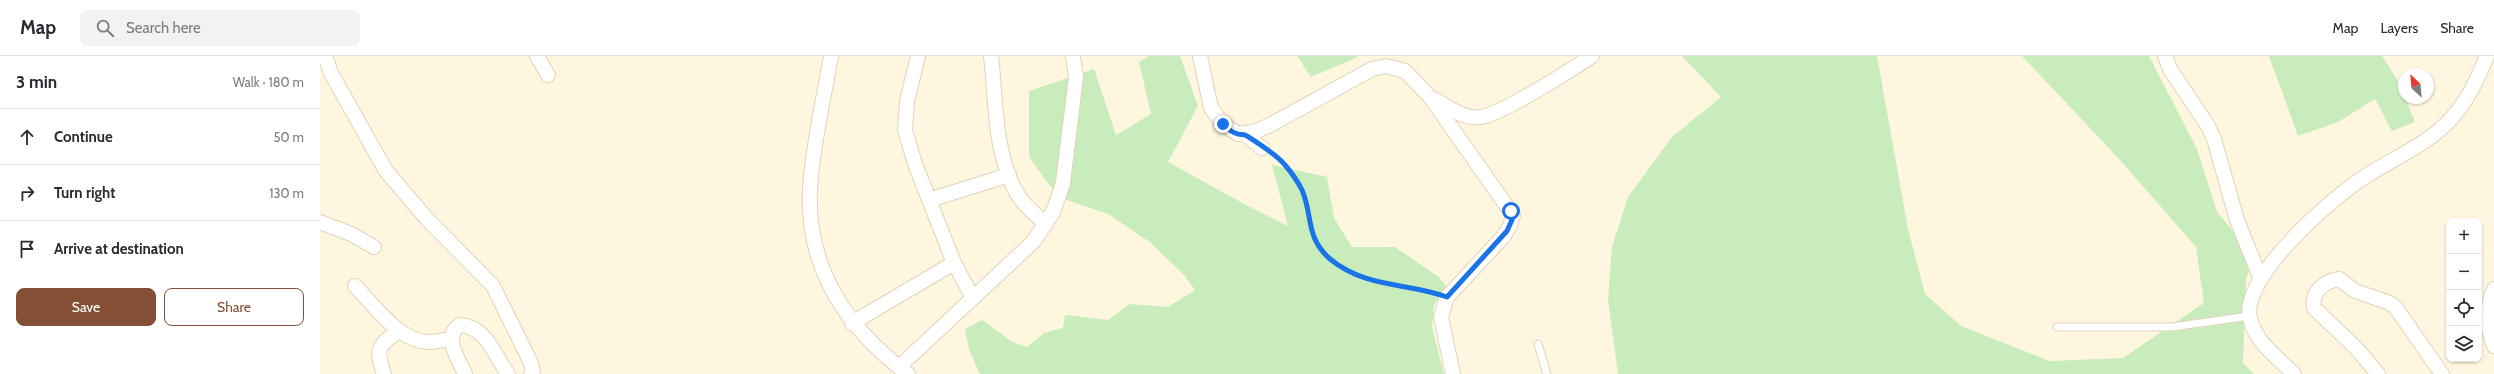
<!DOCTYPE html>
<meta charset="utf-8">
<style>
:root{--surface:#fff;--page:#f2f2f3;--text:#2b2b33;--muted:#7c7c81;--line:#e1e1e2;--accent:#854f35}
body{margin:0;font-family:Cabin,sans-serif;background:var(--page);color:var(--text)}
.controls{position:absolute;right:12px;bottom:12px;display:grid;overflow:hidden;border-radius:8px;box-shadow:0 1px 3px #0004}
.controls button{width:36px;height:36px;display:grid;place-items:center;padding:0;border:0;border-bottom:1px solid var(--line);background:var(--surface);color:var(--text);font:20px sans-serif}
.compass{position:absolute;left:2078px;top:12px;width:36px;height:36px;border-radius:50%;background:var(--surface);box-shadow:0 1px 3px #0004;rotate:334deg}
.stop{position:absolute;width:12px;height:12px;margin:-9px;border:3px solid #1a73e8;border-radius:50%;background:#fff}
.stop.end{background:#1a73e8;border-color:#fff;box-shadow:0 1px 4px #0008}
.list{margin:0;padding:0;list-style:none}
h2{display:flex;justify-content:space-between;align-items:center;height:52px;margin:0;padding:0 16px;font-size:17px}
h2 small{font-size:13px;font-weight:400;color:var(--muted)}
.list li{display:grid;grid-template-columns:26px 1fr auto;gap:12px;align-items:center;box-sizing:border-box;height:56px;padding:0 16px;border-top:1px solid var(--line)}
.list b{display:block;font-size:15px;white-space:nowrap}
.list em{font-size:13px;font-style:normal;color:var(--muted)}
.actions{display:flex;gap:8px;padding:12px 16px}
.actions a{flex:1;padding:9px 0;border:1px solid var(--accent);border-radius:8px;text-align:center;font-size:14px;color:var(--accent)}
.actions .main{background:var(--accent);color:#fff}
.icon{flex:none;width:22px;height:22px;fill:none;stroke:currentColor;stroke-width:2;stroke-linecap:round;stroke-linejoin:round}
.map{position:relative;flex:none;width:2174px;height:318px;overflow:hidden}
header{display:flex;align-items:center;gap:24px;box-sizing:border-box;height:56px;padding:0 20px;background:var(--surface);border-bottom:1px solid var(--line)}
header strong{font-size:19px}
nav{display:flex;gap:22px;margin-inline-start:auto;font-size:14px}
.search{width:280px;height:36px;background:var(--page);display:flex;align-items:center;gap:10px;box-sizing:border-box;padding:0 14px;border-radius:8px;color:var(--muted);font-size:15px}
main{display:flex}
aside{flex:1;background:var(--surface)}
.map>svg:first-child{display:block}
.green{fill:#c9ecbc}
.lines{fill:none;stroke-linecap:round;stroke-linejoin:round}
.lane-casing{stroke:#e3d2ba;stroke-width:9}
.street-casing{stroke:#e3d2ba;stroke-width:16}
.path{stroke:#daba97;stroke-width:2.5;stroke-dasharray:1 3;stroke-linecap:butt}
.lane{stroke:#fff;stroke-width:7}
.street{stroke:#fff;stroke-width:14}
.route{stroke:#1a73e8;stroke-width:5}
</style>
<header>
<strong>Map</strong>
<div class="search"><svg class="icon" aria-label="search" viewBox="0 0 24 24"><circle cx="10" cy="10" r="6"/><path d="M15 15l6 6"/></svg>Search here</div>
<nav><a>Map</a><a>Layers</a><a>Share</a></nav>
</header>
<main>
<aside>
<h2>3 min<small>Walk · 180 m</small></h2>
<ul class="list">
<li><svg class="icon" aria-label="ahead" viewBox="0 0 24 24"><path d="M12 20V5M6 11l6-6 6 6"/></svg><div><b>Continue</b></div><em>50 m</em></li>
<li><svg class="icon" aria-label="right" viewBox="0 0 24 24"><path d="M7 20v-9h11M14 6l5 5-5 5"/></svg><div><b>Turn right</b></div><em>130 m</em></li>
<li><svg class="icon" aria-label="arrive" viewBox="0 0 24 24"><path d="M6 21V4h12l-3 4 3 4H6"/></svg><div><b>Arrive at destination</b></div></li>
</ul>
<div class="actions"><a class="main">Save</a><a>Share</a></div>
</aside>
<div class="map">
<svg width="2174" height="318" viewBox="0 0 2174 318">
<rect width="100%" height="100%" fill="#fef6de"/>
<g class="green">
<path d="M829,0H860L878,50L848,106L926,149L968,170L952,109L1007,121L1014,162L1032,191H1075L1119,221L1127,231L1114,249L1112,271L1124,318H660L649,294L645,273L662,264L691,285L707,291L724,277L743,272L745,259L788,264L810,248L848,251L875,234L864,219L831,187L788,158L738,141L709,101V35L774,13L796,79L831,58L819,6Z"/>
<path d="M977,0H1037L1038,1L991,21Z"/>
<path d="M1362,0H1557L1588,173L1605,238L1641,270L1730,305L1803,302L1884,247L1876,191L1800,104L1702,0H1829L1877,93L1897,156L1934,200L1926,224L1923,307L1934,318H1298L1288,243L1292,191L1308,141L1352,81L1401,41Z"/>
<path d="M1949,0H2062L2080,28L2095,66L2072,75L2055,43L2018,66L1978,80Z"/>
</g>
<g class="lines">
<defs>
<g id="lane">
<path d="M1737,271H1852L1929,260"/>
<path d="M1218,288L1227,318"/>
</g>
<g id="street">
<path d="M5,0L11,17L66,115L107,163L173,230L210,305L213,315L211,318"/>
<path d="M217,0L228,19"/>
<path d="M511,0C504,40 495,80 491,120C482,205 522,269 588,318"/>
<path d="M598,0L587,45L585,74L595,108L634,207L653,242"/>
<path d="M671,0C676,43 674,92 694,132C701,147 714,157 726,168"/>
<path d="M880,0L891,52L903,68L918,78L934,76L950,69L1052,13L1066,10L1085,15L1110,41L1193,159L1190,170L1183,181L1127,241L1121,261L1133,318"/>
<path d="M1845,0L1850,13L1888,70L1894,83L1917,164L1940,221"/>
<path d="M1116,44C1131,53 1144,63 1161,61C1182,58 1251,14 1272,0"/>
<path d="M925,78L942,92"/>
<path d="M609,144L689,119"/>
<path d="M0,166L31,178L54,191"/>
<path d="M35,230C55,250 80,287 110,286C117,286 124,284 131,283"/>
<path d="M2174,233C2166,253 2166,270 2174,290"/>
<path d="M532,267L634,207"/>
<path d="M579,311L713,186L733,156L743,127L756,21L753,0"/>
<path d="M64,318C55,293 58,289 79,275"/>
<path d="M145,318C139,304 122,280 140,269C167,271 174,299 188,318"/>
<path d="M1974,318C1957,301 1935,286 1930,262C1920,221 2014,140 2046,120C2074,102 2106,89 2129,65C2147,46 2157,24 2167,0"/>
<path d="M2058,318L2037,293L1994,252C1991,236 2004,225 2019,223L2035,235L2070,247L2076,252L2122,318"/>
</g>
</defs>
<use href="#lane" class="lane-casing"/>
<use href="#street" class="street-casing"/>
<path class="path" d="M955,98C965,109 976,121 982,135C987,146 986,159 989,171C997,198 1029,219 1055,226C1074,232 1096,230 1115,237"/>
<use href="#lane" class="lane"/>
<use href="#street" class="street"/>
</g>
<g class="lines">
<path class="route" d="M903,68C907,72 912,77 918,78C921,79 924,78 927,80C938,87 957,99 965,109C971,116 978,126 982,134C993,159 985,181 1010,203C1047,233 1086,226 1127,241L1187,175L1192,164L1191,155"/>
</g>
</svg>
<div class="controls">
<button>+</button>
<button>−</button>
<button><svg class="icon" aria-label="locate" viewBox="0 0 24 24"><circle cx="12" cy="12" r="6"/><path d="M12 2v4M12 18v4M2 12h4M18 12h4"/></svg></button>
<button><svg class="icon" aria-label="layers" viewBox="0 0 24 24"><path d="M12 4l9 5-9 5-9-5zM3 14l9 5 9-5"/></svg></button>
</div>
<svg class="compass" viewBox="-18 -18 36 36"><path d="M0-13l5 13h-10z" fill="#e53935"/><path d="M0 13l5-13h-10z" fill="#7c7c81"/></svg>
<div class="stop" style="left:1191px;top:155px"></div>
<div class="stop end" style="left:903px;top:68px"></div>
</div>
</main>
